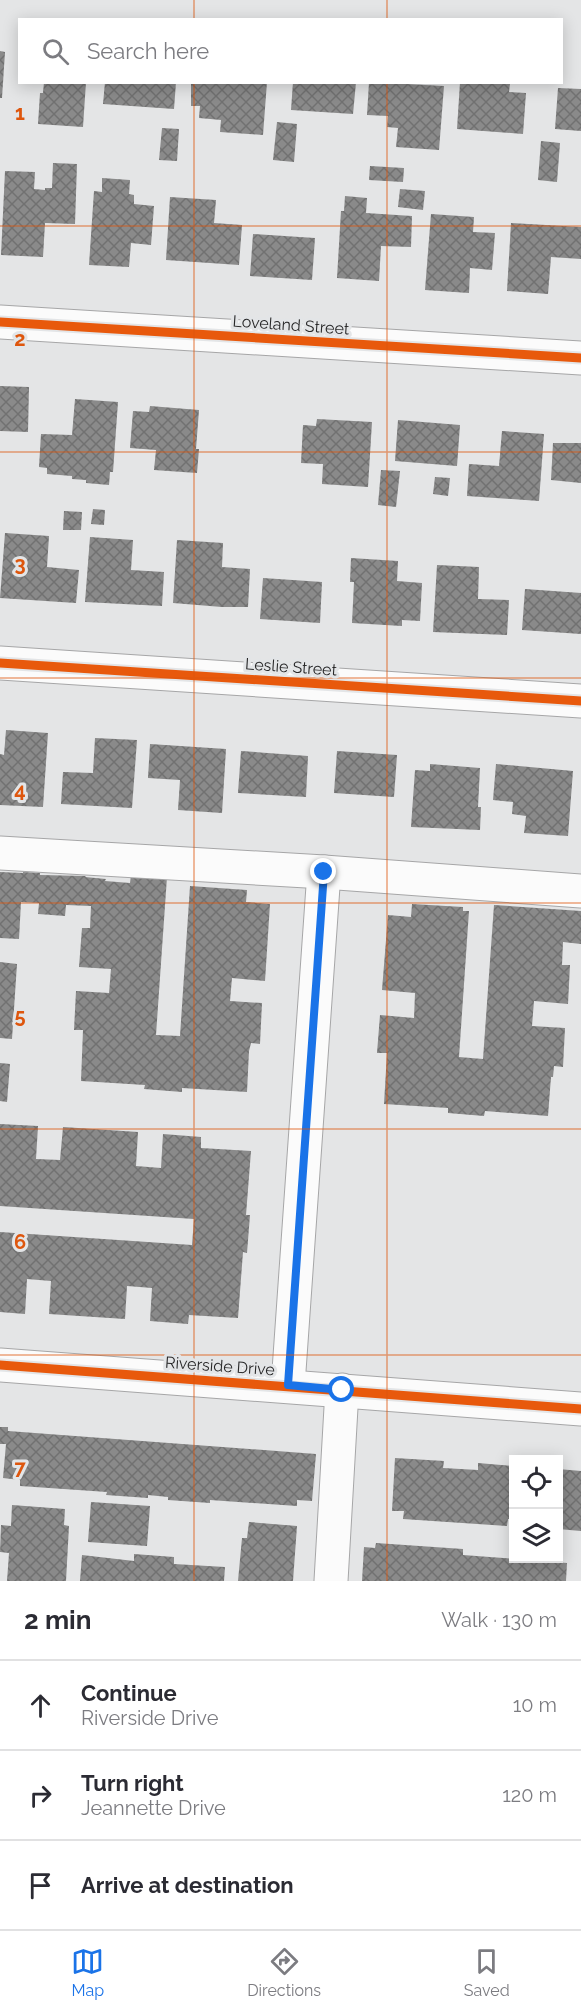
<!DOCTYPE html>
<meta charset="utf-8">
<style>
:root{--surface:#fff;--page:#f7f7f7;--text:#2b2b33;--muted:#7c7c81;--line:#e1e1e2;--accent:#1a73e8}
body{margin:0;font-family:Raleway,sans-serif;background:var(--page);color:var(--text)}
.controls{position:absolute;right:18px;bottom:18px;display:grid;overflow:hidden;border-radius:0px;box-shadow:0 3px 15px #0003}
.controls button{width:54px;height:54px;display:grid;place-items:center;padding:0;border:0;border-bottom:2px solid var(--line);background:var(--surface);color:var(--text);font:30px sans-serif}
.stop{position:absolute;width:18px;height:18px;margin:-14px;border:4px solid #1a73e8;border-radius:50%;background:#fff}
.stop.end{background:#1a73e8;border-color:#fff;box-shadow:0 2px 6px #0008}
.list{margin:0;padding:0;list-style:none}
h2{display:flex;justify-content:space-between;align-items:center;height:78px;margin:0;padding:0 24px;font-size:26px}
h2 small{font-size:20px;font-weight:400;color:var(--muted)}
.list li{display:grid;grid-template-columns:39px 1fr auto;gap:18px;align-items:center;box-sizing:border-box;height:90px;padding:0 24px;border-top:2px solid var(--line)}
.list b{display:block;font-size:22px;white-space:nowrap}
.list p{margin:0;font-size:20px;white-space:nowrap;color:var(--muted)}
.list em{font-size:20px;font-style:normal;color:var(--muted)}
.icon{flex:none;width:33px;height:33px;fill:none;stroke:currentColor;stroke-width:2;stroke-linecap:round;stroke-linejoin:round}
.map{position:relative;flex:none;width:581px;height:1581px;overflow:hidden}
.search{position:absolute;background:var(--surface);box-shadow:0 3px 15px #0003;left:18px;right:18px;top:18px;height:66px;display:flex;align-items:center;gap:15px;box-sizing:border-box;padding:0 21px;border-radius:0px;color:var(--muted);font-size:22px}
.sheet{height:348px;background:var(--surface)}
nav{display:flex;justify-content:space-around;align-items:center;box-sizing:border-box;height:84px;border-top:2px solid var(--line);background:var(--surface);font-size:16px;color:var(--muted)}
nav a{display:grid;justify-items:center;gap:3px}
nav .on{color:var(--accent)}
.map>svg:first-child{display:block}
.building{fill:url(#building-cross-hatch)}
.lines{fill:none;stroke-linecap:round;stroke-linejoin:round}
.minor-casing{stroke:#a6a6a7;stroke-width:35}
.minor{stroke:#fbfbfb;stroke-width:33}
.cycleway-casing{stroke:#e3e5e7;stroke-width:13}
.cycleway{stroke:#e8590c;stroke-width:9}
.route{stroke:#1a73e8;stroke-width:8}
.grid{fill:none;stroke:#de560d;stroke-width:1.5;stroke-opacity:0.55}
.labels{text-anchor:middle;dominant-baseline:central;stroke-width:6;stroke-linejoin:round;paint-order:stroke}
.street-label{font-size:16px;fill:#272728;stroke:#e3e5e7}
.grid-label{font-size:20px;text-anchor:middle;font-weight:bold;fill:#de560d;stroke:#e3e5e7;stroke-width:6;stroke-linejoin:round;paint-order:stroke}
</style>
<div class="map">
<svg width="581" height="1581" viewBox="0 0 581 1581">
<defs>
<pattern id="building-cross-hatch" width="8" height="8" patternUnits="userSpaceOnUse" patternTransform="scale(1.5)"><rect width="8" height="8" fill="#8a8a8a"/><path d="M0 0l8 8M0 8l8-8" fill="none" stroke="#717171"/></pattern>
</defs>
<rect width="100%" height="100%" fill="#e4e5e6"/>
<g class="building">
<path d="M0,51L5,52L2,98H0Z"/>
<path d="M44,82H86L83,127L38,124L40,93H43Z"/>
<path d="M105,82H176L174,109L103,104Z"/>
<path d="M191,82H267L263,135L220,132L221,120L199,118L200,106H191Z"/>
<path d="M293,82H356L353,114L291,110Z"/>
<path d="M369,82L444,86L439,150L396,147L398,128L387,127L388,116L367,115Z"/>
<path d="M460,82L510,84L509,92L526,93L523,134L457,129Z"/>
<path d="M558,88L581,89V131L555,129Z"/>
<path d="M277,122L297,124L294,162L273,160Z"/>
<path d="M162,128L179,129L177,161L159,160Z"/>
<path d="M541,141L560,143L557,182L538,180Z"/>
<path d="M53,163L77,164L75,224L45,223L43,257L1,255L5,171L35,172L34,189L45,190V188H52Z"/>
<path d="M370,166L404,168L403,182L369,180Z"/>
<path d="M102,178L130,180L129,194L134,195V204L154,206L151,245L131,243L129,267L89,265L94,191L102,192Z"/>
<path d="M400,189L425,191L423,210L398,207Z"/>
<path d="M345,196L367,198L366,213L412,216L411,247L381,246L379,281L337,278L341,211H344Z"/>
<path d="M170,197L216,200L214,223L242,225L239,265L166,260Z"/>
<path d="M431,214L474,217L473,232L495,233L492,270L470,268L469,293L425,290Z"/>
<path d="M511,223L581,227V259L551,257L548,294L507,291Z"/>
<path d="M253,234L315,238L312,280L250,276Z"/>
<path d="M0,386L29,387L28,432L0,431Z"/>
<path d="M75,399L118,402L113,472H110L109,485L86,483V480L72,479V476L47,474V468L39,467L41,434L72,435Z"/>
<path d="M150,406L199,410L196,449H199L197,473L154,470L156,450L130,448L133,411L149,412Z"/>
<path d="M317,419L372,422L368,487L322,484L323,464L301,463L303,425L316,426Z"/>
<path d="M398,420L460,425L457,466L395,461Z"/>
<path d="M502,431L544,434L539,501L467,496L469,464L499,466Z"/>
<path d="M553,443H581V483L551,480Z"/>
<path d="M381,470L400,471L396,507L378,505Z"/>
<path d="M435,477L450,478L448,496L433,494Z"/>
<path d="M93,509L105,510L104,525L91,524Z"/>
<path d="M64,511L82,512L81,530H63Z"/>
<path d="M5,533L49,536L47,567L79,570L76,603L0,598Z"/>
<path d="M90,537L133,540L131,570L164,572L162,606L85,602Z"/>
<path d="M177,540L223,543L222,567L250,569L248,607H222L173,603Z"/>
<path d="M351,558L398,561L397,581L422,583L420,621L402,620V626L352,623L354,582H350Z"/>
<path d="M437,565L479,567L478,599L509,600L507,635L433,632Z"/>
<path d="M263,578L322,582L320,623L260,619Z"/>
<path d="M525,589L581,593V634L522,630Z"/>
<path d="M6,730L48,733L43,807L0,805V754L4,755Z"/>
<path d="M95,738L137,740L132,808L61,804L63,772L93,773Z"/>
<path d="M150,744L226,749L222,813L178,810L180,780L148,778Z"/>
<path d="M241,751L308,756L306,797L238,793Z"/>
<path d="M337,751L397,755L394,797L334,793Z"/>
<path d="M430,764L480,768L478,807H481L480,830L411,827L415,770L430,771Z"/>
<path d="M496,764L573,771L568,836L524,833L526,816L512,814L513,802L493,800Z"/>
<path d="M0,872L23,873V872L40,873V875L86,876L85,877L106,879L105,881L130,883L131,875L167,877L156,1035L180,1036L190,886L247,890L246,902L270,904L265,981L232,978L230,1001L262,1003L260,1044L251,1043L249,1051L247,1092L182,1088V1092L144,1089L145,1085L81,1081L83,1030H74L76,991L109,993L111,969L79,967L82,928H90L91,906L66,905L65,916L38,914L39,903L21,902L19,939L0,938Z"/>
<path d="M412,904L463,907V911H469L459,1057L483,1059L494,905L581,911V944L563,942L562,965H570L568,1004L534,1001L532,1026L565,1028L563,1067L554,1066L553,1077H551L548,1116L485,1111L484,1116L448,1113V1108L384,1104L387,1053H377L380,1015L414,1018L415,993L382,990L388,915L411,917Z"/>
<path d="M0,962L17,964L12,1039L0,1038Z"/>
<path d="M0,1063L10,1064L7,1102L0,1101Z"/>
<path d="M0,1124L38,1126L36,1159L60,1160L63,1127L138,1132L136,1166L161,1168L163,1134L201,1137V1148L251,1151L246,1215H250L247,1253L243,1252L238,1318L189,1315L188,1324L150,1321L152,1288L127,1286L125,1319L49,1314L51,1281L27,1279L25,1314L0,1312V1232L192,1245L194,1219L0,1206Z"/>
<path d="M0,1427H8V1431L316,1454L312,1501L297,1500V1506L210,1500V1503L168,1500V1497L148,1495V1498L106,1495L107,1492L20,1486V1480L3,1478L6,1444H0Z"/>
<path d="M395,1458L444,1461L443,1468L478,1470V1463L514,1466V1519H508L507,1526L403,1519L404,1511H392Z"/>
<path d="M558,1469L581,1471V1531L558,1529Z"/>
<path d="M91,1502L150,1506L147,1546L88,1542Z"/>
<path d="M12,1505L65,1509L64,1525L69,1526L66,1581H7L9,1553L0,1552L1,1525L11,1526Z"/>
<path d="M249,1522L297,1526L293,1581H238L242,1538H247Z"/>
<path d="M376,1543L463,1549V1555L567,1563L566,1581H362L364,1547L375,1548Z"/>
<path d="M134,1554L174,1557V1564L225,1567L224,1581H80L82,1555L134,1561Z"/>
</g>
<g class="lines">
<defs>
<g id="minor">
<path d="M0,322L581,358"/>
<path d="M0,663L581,701"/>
<path d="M0,853L324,872L581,891"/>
<path d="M0,1365L581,1409"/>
<path d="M288,1385L324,872"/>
<path d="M331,1581L342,1390"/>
</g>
</defs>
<use href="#minor" class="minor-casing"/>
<use href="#minor" class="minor"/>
<defs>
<g id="cycleway">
<path d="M0,322L581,358"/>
<path d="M0,663L581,701"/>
<path d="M0,1365L581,1409"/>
</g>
</defs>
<use href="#cycleway" class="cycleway-casing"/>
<use href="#cycleway" class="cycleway"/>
</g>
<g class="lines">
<path class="route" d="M324,872L288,1385L342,1390"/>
</g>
<path class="grid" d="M194,0V20M387,0V20M194,82V1581M387,82V1581M0,226H581M0,452H581M0,678H581M0,903H581M0,1129H581M0,1355H581"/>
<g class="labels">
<g class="street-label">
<text transform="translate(291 325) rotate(4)">Loveland Street</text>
<text transform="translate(291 667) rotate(4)">Leslie Street</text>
<text transform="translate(220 1366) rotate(4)">Riverside Drive</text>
</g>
</g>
<g class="grid-label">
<text x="20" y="120">1</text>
<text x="20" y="346">2</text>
<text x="20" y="571">3</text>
<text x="20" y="797">4</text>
<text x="20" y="1023">5</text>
<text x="20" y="1249">6</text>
<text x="20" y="1475">7</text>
</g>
</svg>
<div class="controls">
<button><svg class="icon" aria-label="locate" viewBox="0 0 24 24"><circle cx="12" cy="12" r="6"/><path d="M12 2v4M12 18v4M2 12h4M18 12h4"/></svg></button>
<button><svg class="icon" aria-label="layers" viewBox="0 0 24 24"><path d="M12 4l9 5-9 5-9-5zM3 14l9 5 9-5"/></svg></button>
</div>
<div class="stop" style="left:342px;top:1390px"></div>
<div class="stop end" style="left:324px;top:872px"></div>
<div class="search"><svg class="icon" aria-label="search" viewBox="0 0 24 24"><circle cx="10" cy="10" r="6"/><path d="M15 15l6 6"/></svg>Search here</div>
</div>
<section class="sheet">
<h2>2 min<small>Walk · 130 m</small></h2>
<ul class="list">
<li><svg class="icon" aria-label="ahead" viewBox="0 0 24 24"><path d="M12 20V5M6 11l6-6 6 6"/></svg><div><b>Continue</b><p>Riverside Drive</p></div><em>10 m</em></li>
<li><svg class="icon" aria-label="right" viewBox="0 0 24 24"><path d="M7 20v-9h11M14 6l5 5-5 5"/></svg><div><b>Turn right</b><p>Jeannette Drive</p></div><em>120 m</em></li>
<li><svg class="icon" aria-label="arrive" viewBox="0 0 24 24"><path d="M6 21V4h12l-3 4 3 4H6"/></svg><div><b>Arrive at destination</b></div></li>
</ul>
</section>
<nav>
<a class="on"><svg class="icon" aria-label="map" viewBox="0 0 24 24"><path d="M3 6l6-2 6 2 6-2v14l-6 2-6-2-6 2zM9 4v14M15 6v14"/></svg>Map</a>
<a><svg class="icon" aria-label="directions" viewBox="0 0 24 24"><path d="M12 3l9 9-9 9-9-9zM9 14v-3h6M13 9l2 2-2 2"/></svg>Directions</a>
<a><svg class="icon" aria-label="saved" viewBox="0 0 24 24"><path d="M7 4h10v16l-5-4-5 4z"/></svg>Saved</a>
</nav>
